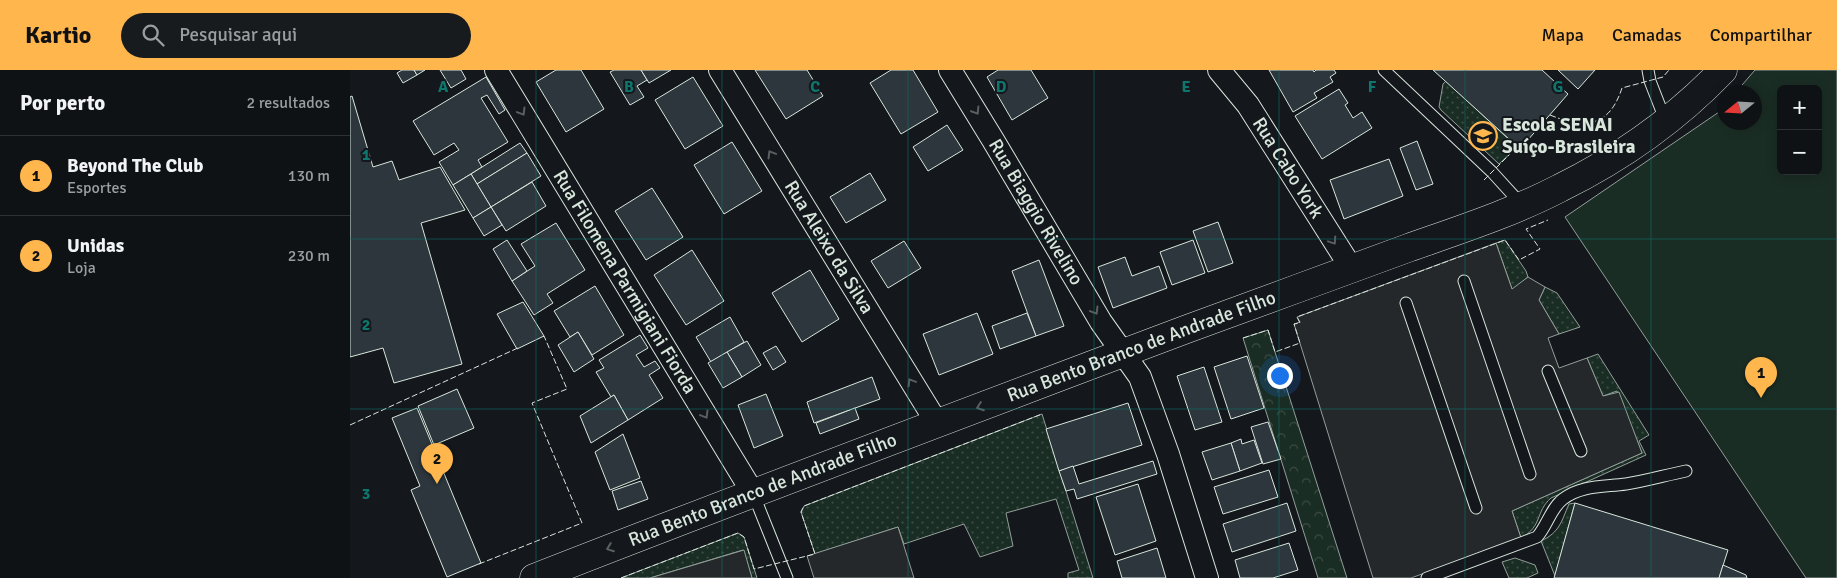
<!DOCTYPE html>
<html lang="pt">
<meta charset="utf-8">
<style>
:root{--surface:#0f1215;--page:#181b1e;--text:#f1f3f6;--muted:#9b9ea0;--line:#2f3234;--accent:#ffb74d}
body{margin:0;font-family:Signika,sans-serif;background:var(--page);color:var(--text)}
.controls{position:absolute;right:15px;top:15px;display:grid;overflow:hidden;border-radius:8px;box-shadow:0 2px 12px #0003}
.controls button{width:45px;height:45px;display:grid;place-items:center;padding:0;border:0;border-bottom:1px solid var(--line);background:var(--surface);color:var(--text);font:25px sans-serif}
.compass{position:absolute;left:1367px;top:15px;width:45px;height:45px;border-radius:50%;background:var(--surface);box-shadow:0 2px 12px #0003;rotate:252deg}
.you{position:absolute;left:929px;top:305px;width:18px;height:18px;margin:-12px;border:4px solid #fff;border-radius:50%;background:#1a73e8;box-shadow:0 0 0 8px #1a73e833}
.badge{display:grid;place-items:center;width:32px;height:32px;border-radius:50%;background:var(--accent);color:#111;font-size:16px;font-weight:700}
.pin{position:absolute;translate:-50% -41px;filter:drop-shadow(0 1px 2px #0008)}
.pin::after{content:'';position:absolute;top:26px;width:18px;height:15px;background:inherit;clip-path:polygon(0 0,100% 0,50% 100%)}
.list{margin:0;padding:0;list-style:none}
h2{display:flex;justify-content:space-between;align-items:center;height:65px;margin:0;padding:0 20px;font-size:21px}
h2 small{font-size:16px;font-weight:400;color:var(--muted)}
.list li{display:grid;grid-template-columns:32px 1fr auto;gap:15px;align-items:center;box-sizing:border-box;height:80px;padding:0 20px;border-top:1px solid var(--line)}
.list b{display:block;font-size:19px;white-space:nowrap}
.list p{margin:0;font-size:16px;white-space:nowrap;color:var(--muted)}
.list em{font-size:16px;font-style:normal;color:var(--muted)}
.icon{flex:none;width:28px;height:28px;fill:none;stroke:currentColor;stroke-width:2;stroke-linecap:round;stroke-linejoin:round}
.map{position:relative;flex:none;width:1487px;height:508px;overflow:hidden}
header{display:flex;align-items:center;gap:30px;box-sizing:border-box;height:70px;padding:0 25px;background:var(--accent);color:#111}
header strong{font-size:24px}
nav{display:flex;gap:28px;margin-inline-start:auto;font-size:18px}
.search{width:350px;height:45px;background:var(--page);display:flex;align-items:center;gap:12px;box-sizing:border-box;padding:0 18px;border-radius:28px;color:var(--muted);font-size:19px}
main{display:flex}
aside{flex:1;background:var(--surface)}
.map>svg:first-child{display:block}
.grass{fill:url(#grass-dots);stroke:#939e99}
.forest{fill:url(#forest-crowns);stroke:#939e99}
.pitch{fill:#1a2d24;stroke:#939e99;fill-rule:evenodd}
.parking{fill:#24282b;stroke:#939e99}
.building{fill:#2c363c;stroke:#d8e6dc}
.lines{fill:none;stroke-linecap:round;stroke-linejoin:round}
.lane-casing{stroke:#d8e6dc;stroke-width:13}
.street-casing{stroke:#d8e6dc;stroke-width:24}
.secondary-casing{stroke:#d8e6dc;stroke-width:29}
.lane{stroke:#14181c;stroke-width:11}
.street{stroke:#14181c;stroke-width:22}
.secondary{stroke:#14181c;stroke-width:28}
.fence{stroke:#d8e6dc;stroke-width:1;stroke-dasharray:6 2.5;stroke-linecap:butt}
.oneway{stroke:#59605f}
.grid{fill:none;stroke:#0f766e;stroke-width:1;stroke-opacity:0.55}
.labels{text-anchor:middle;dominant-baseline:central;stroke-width:4;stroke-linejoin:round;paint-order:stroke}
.poi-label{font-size:19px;font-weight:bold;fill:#d8e6dc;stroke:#14181c;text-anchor:start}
.street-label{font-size:19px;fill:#d8e6dc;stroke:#14181c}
.grid-label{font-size:16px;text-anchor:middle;font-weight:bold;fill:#0f766e;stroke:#14181c;stroke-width:4;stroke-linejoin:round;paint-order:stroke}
</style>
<header>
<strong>Kartio</strong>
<div class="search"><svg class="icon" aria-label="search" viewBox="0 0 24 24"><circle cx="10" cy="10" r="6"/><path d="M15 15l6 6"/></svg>Pesquisar aqui</div>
<nav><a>Mapa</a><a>Camadas</a><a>Compartilhar</a></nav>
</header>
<main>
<aside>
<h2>Por perto<small>2 resultados</small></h2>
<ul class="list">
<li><span class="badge">1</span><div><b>Beyond The Club</b><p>Esportes</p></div><em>130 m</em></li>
<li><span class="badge">2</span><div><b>Unidas</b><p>Loja</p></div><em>230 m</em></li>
</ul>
</aside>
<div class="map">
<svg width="1487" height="508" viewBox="0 0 1487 508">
<defs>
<pattern id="grass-dots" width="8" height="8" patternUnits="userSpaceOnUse" patternTransform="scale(1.25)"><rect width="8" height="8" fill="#1a2d24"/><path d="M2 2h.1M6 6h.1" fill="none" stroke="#3b4b43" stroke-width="1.8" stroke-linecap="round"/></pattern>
<pattern id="forest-crowns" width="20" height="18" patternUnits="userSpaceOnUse" patternTransform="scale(1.25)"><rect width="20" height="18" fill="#1a2d24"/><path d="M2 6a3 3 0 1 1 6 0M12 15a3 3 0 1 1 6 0" fill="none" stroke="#3b4b43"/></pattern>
</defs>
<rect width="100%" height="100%" fill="#14181c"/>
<g class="grass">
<path d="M1096,11L1169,79L1167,82L1164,80L1149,94L1091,40L1089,37L1093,14Z"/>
<path d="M1155,170L1176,201L1178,207L1164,219H1162L1146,173Z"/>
<path d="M1195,217L1207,223L1230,257L1209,264L1189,230Z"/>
<path d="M1248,284L1299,365L1289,371L1296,385L1201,428C1185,442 1193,456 1171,468L1162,441L1292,383L1267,321L1253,326L1237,288Z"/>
<path d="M692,344L743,508H718V503L729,500L706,429L656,443L663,476L630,487L614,454L554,474L548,457L465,484L451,442L454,436Z"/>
<path d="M1225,433L1205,506L1191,471C1210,462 1211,452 1219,434Z"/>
<path d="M388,463L394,467L407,508H402L393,480L300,508H271Z"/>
<path d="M1165,488L1185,495L1188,503L1177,508H1159L1152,492Z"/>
</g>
<path class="forest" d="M918,260L997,508H968L893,268Z"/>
<path class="pitch" d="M1405,0H1487V508H1456L1215,147L1369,42L1374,35V52H1404V22H1386ZM1431,19H1468V101H1431Z"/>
<g class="parking">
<path d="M1146,173L1162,219L1178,207L1195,217L1189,230L1209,264L1198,268L1209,298L1237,288L1253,326L1269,322L1292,383L1162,441L1171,468L1061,508H1023L944,254L950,252L947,247Z"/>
<path d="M548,457L564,508H464L457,486Z"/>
<path d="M394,480L402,508H300Z"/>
</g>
<g class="building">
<path d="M52,0H64L67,5L53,13L47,3Z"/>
<path d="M64,0H75L67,5Z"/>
<path d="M90,0H111L116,9L101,18Z"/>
<path d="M206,0H231L254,39L216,62L186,12Z"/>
<path d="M264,0H291L297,10L287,16L294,27L280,35L260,2Z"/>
<path d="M291,0H321L299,13Z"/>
<path d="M405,0H457L473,26L436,49Z"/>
<path d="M541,0H563L588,42L551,64L520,13Z"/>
<path d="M648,0H681L698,28L662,50L637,7Z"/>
<path d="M919,0H963L964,2L966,0H984L986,3L980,7L983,12L964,23L967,28L943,42Z"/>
<path d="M1083,0H1192L1218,24L1170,79Z"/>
<path d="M1208,0H1245L1228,19Z"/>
<path d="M136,7L155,40L149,44L137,25L131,28L158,72L128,90L132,97L103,115L89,92L109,80L104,73L84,85L63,51Z"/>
<path d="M343,7L373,56L335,79L305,30Z"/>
<path d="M989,19L998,33L995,35L1003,48L1012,42L1022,58L972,89L945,46Z"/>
<path d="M2,26L23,97L42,91L49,110L90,97L115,140L71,153L112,294L44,313L33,278L0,287V27Z"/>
<path d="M597,55L613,80L578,101L563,77Z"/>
<path d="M1067,71L1083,114L1066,120L1050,78Z"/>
<path d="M382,72L412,121L374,144L344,95Z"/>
<path d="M170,73L177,83L127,114L121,104Z"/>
<path d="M177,83L191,106L141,137L127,114Z"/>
<path d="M1039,89L1053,126L994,149L980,110Z"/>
<path d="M520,103L536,130L496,153L480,127Z"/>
<path d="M121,104L141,137L123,148L103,115Z"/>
<path d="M182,112L196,136L156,161L141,137Z"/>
<path d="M302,118L333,167L296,190L265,141Z"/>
<path d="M141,137L152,155L134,166L123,148Z"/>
<path d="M868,152L883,193L858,202L843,161Z"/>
<path d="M206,153L235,200L197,224L203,233L184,245L162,211L185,196L171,174Z"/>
<path d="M157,170L177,201L162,211L143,179Z"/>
<path d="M843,170L855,203L822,215L810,182Z"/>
<path d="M554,171L571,198L538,218L521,191Z"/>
<path d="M342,180L374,231L336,255L304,205Z"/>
<path d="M775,187L782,206L809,196L817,218L763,238L748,197Z"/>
<path d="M689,190L714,256L686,266L662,201Z"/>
<path d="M460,200L489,249L452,272L422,223Z"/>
<path d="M245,216L274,265L242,285L228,262L220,267L204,241Z"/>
<path d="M173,232L194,266L167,279L147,244Z"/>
<path d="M627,243L643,284L589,305L573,264Z"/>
<path d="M677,243L686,266L650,279L642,256Z"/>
<path d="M380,247L394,272L361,292L346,267Z"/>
<path d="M228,262L244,289L224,302L208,275Z"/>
<path d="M290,265L298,278L286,285L294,297L305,291L310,298L299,305L313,328L278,350L264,325L261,327L246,302L254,298L249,290Z"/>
<path d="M397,271L411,295L392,307L377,282Z"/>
<path d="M426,276L436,292L423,300L413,283Z"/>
<path d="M377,282L392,307L373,318L358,293Z"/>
<path d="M897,286L914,338L881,349L864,297Z"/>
<path d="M854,297L872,352L845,360L827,306Z"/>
<path d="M522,307L530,329L464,353L457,332Z"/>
<path d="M107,319L124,358L84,375L68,336Z"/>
<path d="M416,324L433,366L404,378L388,335Z"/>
<path d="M264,325L278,350L241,373L230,346Z"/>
<path d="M778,333L792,375L709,401L696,359Z"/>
<path d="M67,338L131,493L97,507L61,420L70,416L42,348Z"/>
<path d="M505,338L509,349L470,364L466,353Z"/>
<path d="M918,352L931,389L913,394L901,357Z"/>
<path d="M273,364L290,408L260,420L245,382Z"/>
<path d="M891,369L892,374L904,370L912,393L890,401L881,373Z"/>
<path d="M881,373L890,401L862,410L852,382Z"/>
<path d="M803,391L807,404L727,429L724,419L716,421L709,401L723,396L729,414Z"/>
<path d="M919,400L928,427L873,444L864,417Z"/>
<path d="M291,411L298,429L268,440L262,421Z"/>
<path d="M788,414L806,471L765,485L746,427Z"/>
<path d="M937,433L946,461L882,482L873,454Z"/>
<path d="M1225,433L1378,480L1369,508H1204Z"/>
<path d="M939,473L948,500L923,508H890L885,490Z"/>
<path d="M807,478L816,508H772L767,491Z"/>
<path d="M1373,495L1396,505L1397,508H1369Z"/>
</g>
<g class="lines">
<defs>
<g id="lane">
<path d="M1034,0L1142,102L1172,135"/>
<path d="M1298,0L1300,11L1316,52"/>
<path d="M1114,211L1180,404"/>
<path d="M1056,233L1126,438"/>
<path d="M1198,301L1231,381"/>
<path d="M403,423L437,508"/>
<path d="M1077,508L1187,467C1197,456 1201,438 1213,429C1231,415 1254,417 1276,414C1296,411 1316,405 1336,401"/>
</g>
<g id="street">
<path id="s1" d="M146,0L403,423"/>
<path id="s2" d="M370,0L587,353"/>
<path id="s3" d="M600,0L643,70L751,252L790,307L818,384L857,508"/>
<path id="s4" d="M869,0L898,35L1002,199"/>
</g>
<g id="secondary">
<path id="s5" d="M184,508C401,423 619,341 837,259C911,232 984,205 1058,178C1109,160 1162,143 1210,118C1271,88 1326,49 1373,0"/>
</g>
</defs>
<use href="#lane" class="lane-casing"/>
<use href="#street" class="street-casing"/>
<use href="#secondary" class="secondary-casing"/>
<use href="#lane" class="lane"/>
<use href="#street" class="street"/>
<use href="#secondary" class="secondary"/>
<g class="fence">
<path d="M1200,45C1234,59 1259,58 1272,18L1313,7L1319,0"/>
<path d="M1134,110L1164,80L1167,82L1170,79"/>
<path d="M893,268L918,260L925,282L950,273L944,254L950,253L947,247L1155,170L1169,190L1190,179L1176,159L1198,150"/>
<path d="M0,355L170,277"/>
<path d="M129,494L232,453L182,333L217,319L194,266L193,267"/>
<path d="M271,508L388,463L394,467L404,499L465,484L451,442L454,436L692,344"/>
</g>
</g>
<defs><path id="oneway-chevron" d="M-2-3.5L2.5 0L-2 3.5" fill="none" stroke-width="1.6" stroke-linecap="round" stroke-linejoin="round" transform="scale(1.25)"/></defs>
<g class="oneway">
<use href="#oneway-chevron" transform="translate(626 41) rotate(58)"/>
<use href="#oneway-chevron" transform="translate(172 42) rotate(59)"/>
<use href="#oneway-chevron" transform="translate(421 84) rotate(-121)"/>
<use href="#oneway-chevron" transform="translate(983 171) rotate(56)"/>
<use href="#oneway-chevron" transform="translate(745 241) rotate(59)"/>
<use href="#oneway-chevron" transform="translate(561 312) rotate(-121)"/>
<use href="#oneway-chevron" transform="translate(630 337) rotate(160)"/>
<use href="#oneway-chevron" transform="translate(355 345) rotate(59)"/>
<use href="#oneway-chevron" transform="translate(260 478) rotate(159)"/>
</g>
<path class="grid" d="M186,0V508M372,0V508M558,0V508M744,0V508M929,0V508M1115,0V508M1301,0V508M0,169H1487M0,339H1487"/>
<defs>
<symbol id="university-ring" viewBox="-11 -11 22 22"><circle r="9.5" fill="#14181c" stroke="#ffb74d" stroke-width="1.5"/><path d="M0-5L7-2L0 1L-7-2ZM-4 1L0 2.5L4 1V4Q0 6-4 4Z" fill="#ffb74d"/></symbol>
</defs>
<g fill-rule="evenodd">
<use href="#university-ring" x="1117" y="50" width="32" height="32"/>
</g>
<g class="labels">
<g class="poi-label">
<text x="1152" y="55">Escola SENAI<tspan x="1152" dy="22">Suíço-Brasileira</tspan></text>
</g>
<g class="street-label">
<text stroke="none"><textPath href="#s4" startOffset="120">Rua Cabo York</textPath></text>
<text stroke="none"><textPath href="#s3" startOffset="166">Rua Biaggio Rivelino</textPath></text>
<text stroke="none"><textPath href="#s2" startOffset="208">Rua Aleixo da Silva</textPath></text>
<text stroke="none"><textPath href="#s1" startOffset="248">Rua Filomena Parmigiani Fiorda</textPath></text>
<text stroke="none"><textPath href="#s5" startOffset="650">Rua Bento Branco de Andrade Filho</textPath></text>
<text stroke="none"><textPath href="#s5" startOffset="245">Rua Bento Branco de Andrade Filho</textPath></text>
</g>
</g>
<g class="grid-label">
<text x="93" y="22">A</text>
<text x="279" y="22">B</text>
<text x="465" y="22">C</text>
<text x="651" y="22">D</text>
<text x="836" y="22">E</text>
<text x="1022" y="22">F</text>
<text x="1208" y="22">G</text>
<text x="16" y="90">1</text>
<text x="16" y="260">2</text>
<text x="16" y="429">3</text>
</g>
</svg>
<div class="controls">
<button>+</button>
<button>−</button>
</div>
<svg class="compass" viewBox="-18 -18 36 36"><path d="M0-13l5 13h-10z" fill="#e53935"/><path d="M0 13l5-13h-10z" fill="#9b9ea0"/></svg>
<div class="you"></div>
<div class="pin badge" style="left:1411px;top:328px">1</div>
<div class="pin badge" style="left:87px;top:414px">2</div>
</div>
</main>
